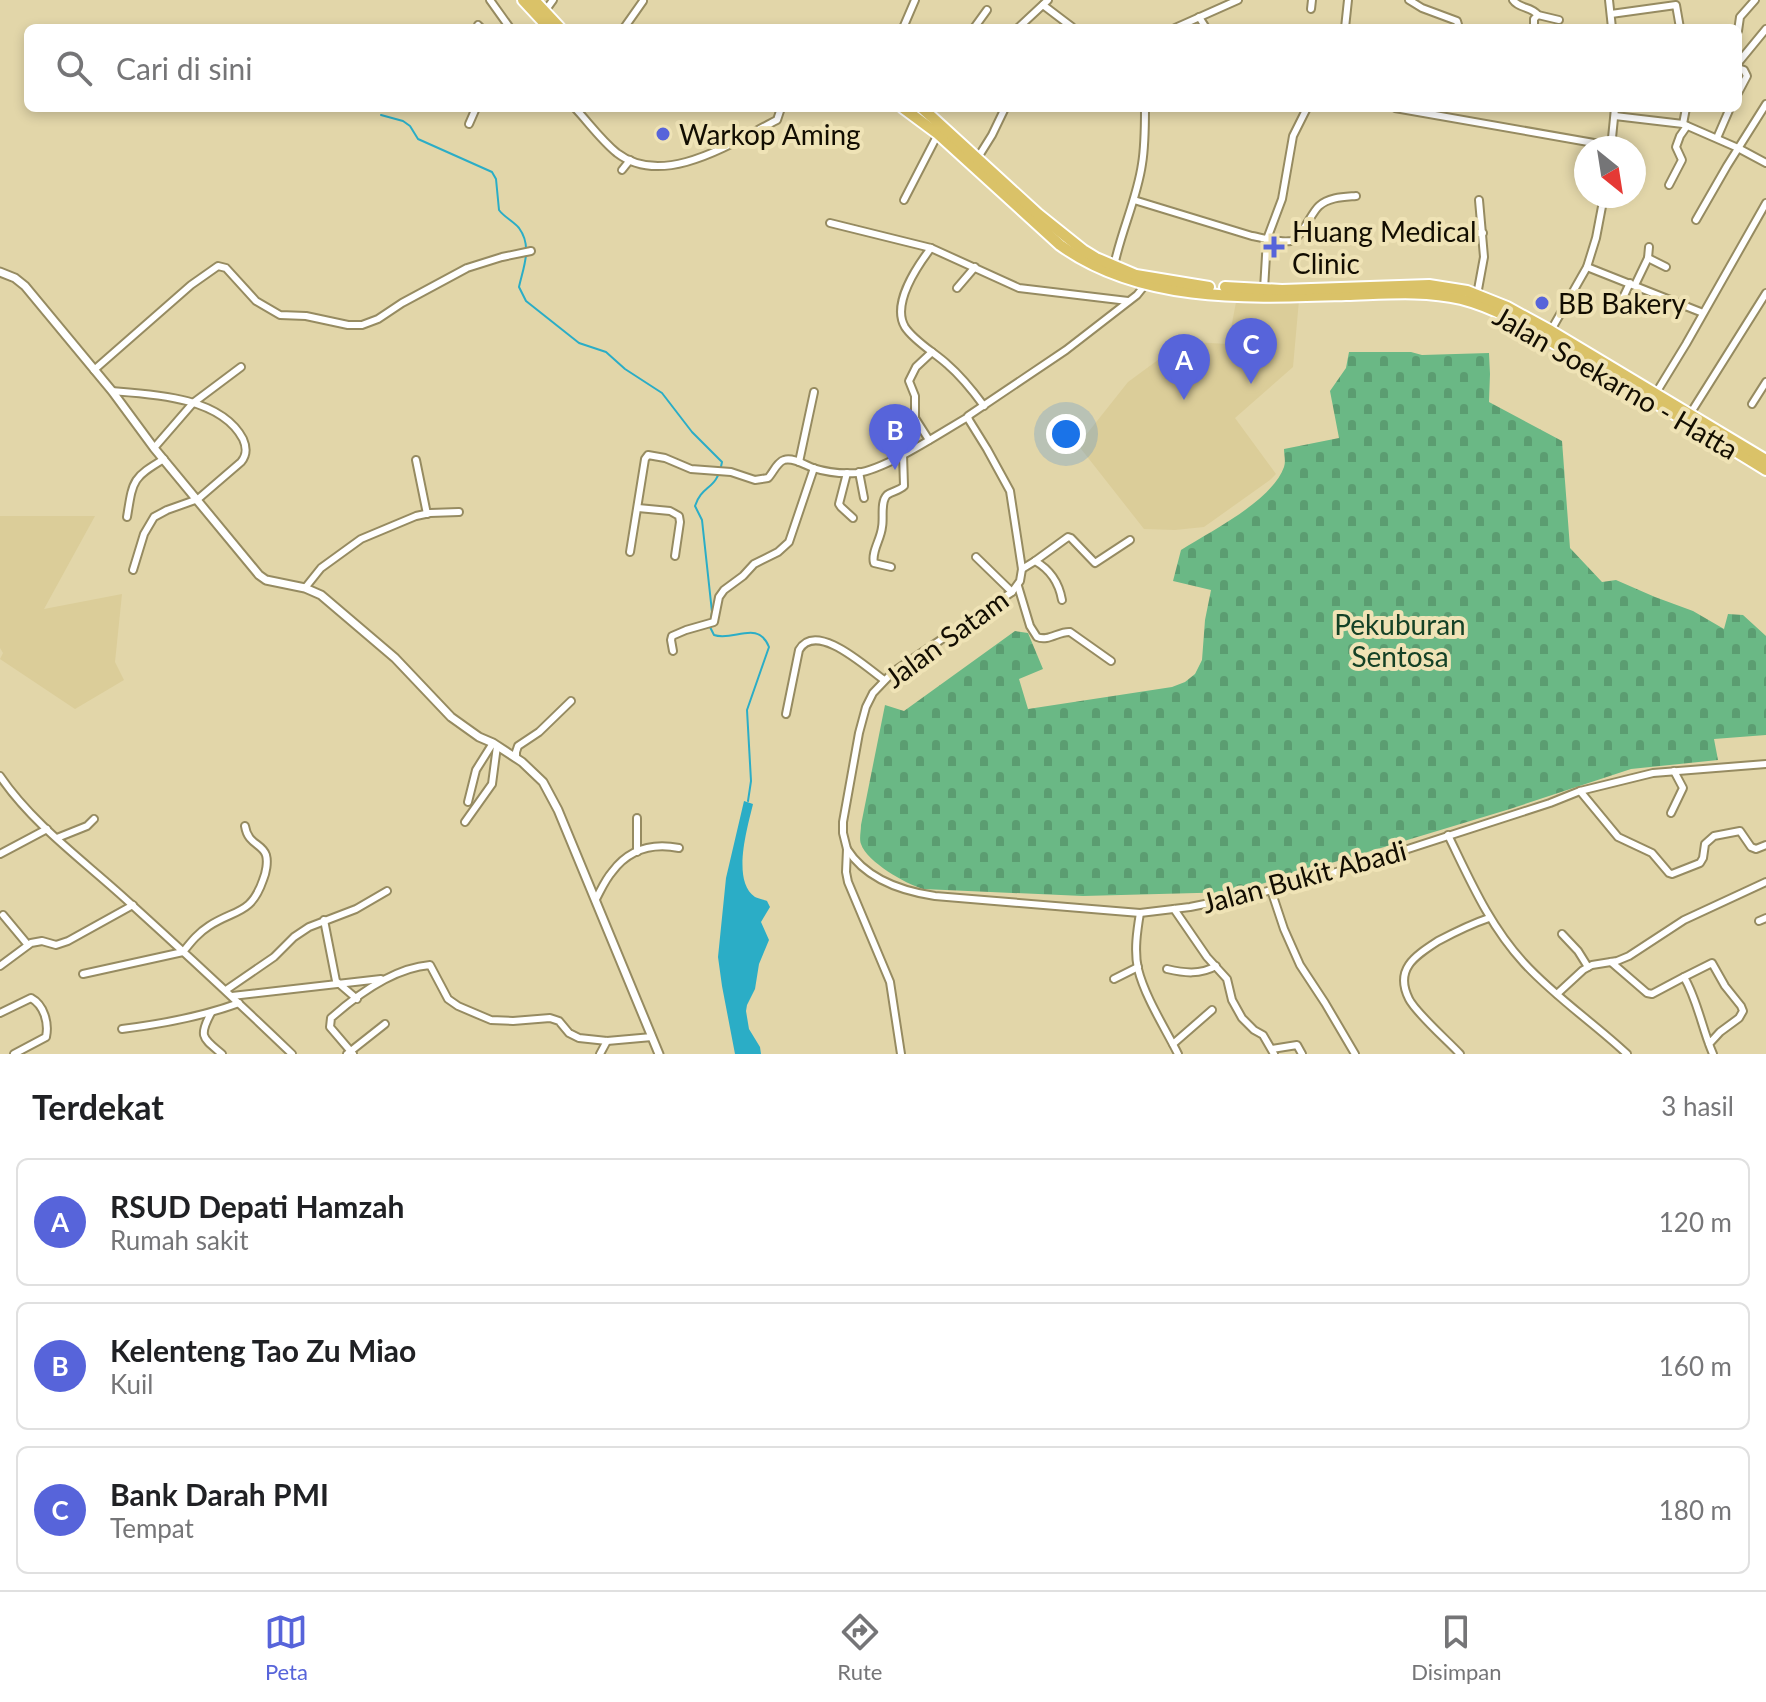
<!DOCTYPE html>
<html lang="id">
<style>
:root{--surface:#fff;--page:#f6f6f6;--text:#202124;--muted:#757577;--line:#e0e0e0;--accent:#5764da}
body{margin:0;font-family:Lato,sans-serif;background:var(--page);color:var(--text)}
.compass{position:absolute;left:1574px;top:136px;width:72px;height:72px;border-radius:50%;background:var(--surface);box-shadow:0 4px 12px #0003;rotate:150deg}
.you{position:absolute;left:1066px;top:434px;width:28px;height:28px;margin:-20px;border:6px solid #fff;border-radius:50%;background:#1a73e8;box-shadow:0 0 0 12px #1a73e833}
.badge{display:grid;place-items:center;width:52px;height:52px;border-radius:50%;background:var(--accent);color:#fff;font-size:26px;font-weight:700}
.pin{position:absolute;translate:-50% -66px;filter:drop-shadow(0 2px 4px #0008)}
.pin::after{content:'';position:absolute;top:42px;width:28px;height:24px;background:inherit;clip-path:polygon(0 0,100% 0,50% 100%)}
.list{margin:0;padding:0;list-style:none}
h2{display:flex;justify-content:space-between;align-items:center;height:104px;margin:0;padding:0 32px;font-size:34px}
h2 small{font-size:26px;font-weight:400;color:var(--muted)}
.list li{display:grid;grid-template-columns:52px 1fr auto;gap:24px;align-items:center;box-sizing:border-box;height:128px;margin:0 16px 16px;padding:0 16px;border:2px solid var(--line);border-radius:12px}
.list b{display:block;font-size:30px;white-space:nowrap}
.list p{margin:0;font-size:26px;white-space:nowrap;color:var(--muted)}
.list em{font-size:26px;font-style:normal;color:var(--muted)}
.icon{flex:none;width:44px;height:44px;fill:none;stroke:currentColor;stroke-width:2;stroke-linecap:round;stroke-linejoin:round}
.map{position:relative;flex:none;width:1766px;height:1054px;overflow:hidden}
.search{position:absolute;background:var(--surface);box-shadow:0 4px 12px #0003;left:24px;right:24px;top:24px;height:88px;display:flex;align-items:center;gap:20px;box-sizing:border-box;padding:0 28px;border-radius:12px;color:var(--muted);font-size:30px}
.sheet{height:536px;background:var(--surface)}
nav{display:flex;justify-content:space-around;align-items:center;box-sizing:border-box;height:112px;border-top:2px solid var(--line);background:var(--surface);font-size:22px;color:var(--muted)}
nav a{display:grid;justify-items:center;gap:4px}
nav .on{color:var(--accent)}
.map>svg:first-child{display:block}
.built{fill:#dbcd99}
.cemetery{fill:url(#cemetery-stones)}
.water{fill:#2badc6}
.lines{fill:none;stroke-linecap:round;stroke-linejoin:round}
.stream{stroke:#2badc6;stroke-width:2}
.minor-casing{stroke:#968b61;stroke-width:10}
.tertiary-casing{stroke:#968b61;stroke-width:11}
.trunk-casing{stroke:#fff;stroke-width:14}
.minor{stroke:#fff;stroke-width:6}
.tertiary{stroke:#fff;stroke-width:7}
.trunk{stroke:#dac268;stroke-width:10}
.poi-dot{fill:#5764da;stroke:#efe3b6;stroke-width:3}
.labels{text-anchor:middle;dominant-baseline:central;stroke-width:8;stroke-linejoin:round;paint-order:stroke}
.poi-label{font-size:28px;fill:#120d01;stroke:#efe3b6;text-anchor:start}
.street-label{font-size:28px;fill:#120d01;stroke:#efe3b6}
.park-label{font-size:28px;fill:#144126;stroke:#efe3b6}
</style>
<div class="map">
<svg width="1766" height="1054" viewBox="0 0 1766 1054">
<defs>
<pattern id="cemetery-stones" width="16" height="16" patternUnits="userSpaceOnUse" patternTransform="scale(2)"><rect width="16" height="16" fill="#6ab885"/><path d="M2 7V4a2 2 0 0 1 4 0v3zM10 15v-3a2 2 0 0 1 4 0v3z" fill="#5b9d71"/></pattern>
</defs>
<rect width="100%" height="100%" fill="#e2d6a9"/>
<g class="built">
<path d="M1237,297L1299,300L1293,367L1235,418L1276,474L1270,480L1204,527L1175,530L1144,529L1078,445L1128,382L1166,354L1191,342L1228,344Z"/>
<path d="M0,516H95L44,609L122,594L115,662L124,680L75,709L0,659L3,653L0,648Z"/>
</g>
<path class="cemetery" d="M1349,352H1411L1422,355L1489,353L1490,374L1489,402L1562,441L1570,548L1602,582L1616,580L1655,597L1693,611L1724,629L1728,614L1743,615L1766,636V735L1714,739L1718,760L1631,769L1510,809L1235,892L1083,896L923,889C906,884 867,862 861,844C859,839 861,831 861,825L885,705L904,711L1015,631L1028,633L1043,669L1019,679L1028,709L1172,687L1185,682L1195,674L1202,660L1205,620L1211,590L1173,581L1181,550C1211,531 1272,501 1284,467C1286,461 1284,455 1284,449L1339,438L1330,391L1346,368Z"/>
<path class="water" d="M744,801L753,804C748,826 731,881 755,897C758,898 764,900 767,901L770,907L761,922L769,940L759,964L755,989L747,1005L746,1011L749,1029L760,1047L761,1054H735L722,986L718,957L726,878Z"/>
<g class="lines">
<path class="stream" d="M381,115L403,121L410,126L418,139L492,172L496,179L499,210C504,217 513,221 519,228C533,247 523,268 519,287L526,301L579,343L606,352L625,369L662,393L692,432L722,462C717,491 702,484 695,506L702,520L712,612L710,627L714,635C733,642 758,619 769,647L747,710L751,781L748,801"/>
<defs>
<g id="minor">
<path d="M490,0L510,28"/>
<path d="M1409,0L1422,8L1457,21L1459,28"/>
<path d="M1513,0C1519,9 1531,6 1538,15"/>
<path d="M1609,0L1612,28"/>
<path d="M1043,5L1072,27"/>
<path d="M1311,9L1312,0"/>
<path d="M545,11L553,0"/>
<path d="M1611,14L1676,5L1680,28"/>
<path d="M1199,17L1206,28"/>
<path d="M478,25L481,28"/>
<path d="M624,28L643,1"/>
<path d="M903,28L915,0"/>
<path d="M974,28L987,10"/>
<path d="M1018,28L1048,0"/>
<path d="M1175,28L1238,0"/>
<path d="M1345,28L1348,0"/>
<path d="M1534,28V19L1538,15L1559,20"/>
<path d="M1738,31L1740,17L1755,0"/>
<path d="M1738,63L1766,29"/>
<path d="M1738,68L1744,70L1747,76L1738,93"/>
<path d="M575,108C589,123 601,140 617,153C664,189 733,142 777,120L781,108"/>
<path d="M1395,108L1611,146"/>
<path d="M1615,116L1683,124L1738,148L1766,163"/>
<path d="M469,124L476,108"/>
<path d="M1683,124L1686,108"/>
<path d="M1717,138L1730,108"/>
<path d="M1611,148L1615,108"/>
<path d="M977,159L992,135L1005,108"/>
<path d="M622,170L630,160"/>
<path d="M1669,185L1682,160L1676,147L1680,136L1687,126"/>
<path d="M904,200L938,134"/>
<path d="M1134,200L1252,236C1264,238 1279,243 1291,241C1301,239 1311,213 1319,206C1329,197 1344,197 1356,196"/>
<path d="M1696,220L1727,166L1766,104"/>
<path d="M830,223L931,248L1019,288L1128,301"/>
<path d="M1461,233H1483"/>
<path d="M931,248C918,265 891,304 905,327C914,341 935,353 947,364C961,376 973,391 984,406"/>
<path d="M1648,258L1666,267"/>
<path d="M1114,266C1121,231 1137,199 1142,164C1145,146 1145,127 1145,108"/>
<path d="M1587,267L1703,313"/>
<path d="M1635,285L1648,258L1649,247"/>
<path d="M957,288L975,267"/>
<path d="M1264,289L1267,239L1282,199L1293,136L1307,108"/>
<path d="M1477,295L1484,257L1479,200"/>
<path d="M1620,304L1630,283"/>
<path d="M1550,332L1587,267L1596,238L1604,196"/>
<path d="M94,370L191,285L218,266L226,268L256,301L280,315L306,316L348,325H362L378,319L402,303L467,268L502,257L531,251"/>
<path d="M112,391C153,394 221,397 243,439C247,448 247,455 241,462L198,499L167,510L154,517L144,534L133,570"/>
<path d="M1656,393L1686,344L1766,203"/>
<path d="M1752,404L1766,382"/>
<path d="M1690,414L1766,293"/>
<path d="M929,440L915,418V396L909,381L916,367L932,352"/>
<path d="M154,448L193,403L241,367"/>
<path d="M416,460L427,514"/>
<path d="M799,462L814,392"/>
<path d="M859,472L864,498"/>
<path d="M847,473L839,504L841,507L853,518"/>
<path d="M638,508L670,511L679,516L680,522L675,556"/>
<path d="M127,517C133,480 132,478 164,459"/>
<path d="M630,552L645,459L648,455L665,458L691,469L731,472L755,480L768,478C773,473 777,462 784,460C793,457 805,465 813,468C826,472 844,474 857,473C887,469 940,433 968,417"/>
<path d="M976,557L1012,592"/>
<path d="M1035,561C1051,570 1059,583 1062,600"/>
<path d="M891,567L874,563C871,552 881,539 882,527C884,518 880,502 887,495C892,491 899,491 904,486L903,454"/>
<path d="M1022,569L1035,561L1068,537L1071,538L1095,563L1130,540"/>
<path d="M1018,586L1030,626L1037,637C1048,642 1059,631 1070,632L1111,661"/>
<path d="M305,588L321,568L361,539L416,516L430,513L459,512"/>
<path d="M673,651L671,640L672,636L686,630L714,622L719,597L724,590L743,576L754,564L778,552L789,542L814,468"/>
<path d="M786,714L799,650C816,620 867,668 884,680"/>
<path d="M516,758V752L518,746L539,732L571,701"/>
<path d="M0,776C34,826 87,863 131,904C185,953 239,1003 292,1054"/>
<path d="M1580,791L1618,837L1652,853L1669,873L1672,874L1700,863L1703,858L1705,844L1714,836L1740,831L1751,847L1756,849L1766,845"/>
<path d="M468,802L476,770L493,743"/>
<path d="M1671,813L1683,788L1674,771"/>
<path d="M637,818V852"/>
<path d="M465,822L492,784L497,746"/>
<path d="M1448,835C1470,880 1489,925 1524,963C1555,997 1594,1023 1627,1054"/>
<path d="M57,838L87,826L94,819"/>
<path d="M847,849C866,879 901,891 935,896L1140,913L1190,907L1264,892L1340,871L1550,803L1580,791L1653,773L1766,764"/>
<path d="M0,854L47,829"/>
<path d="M1271,890L1284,929L1300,965L1325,1003L1355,1054"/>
<path d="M596,899C601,890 605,880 612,872C629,849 653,843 679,848"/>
<path d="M1174,909L1207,957L1227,979L1232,1000L1242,1018L1254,1030L1263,1035L1274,1054"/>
<path d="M1140,913C1137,931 1134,951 1138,969C1145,997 1165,1028 1178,1054"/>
<path d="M3,915L28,945"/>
<path d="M324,920L336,981L357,999"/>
<path d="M1759,921L1766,918"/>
<path d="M1562,934L1578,951L1588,967"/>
<path d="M1611,962L1647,993L1652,994L1684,977"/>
<path d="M0,966L31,943L42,941L56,945L68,941L133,905"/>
<path d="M1167,969C1184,973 1200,975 1216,966"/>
<path d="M83,974L183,952C191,942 198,933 209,926C235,909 251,915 263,880C266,873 268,862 266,855C262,843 248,845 245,826"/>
<path d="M1114,979L1138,967"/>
<path d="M226,990L274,957L294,937L309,927L356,909L387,891"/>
<path d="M1557,994L1583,970L1592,965L1617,961L1629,956L1684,920L1766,882"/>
<path d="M232,996L381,979"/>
<path d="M0,1013L31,998C44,1005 49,1023 46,1037L14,1054"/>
<path d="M211,1013C198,1037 203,1038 222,1054"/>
<path d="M122,1029C162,1024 201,1017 239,1003"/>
<path d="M1173,1044L1212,1010"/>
<path d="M1709,1044L1720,1032L1739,1018L1743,1011L1741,1006L1725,986L1712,963L1684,977C1698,1001 1702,1029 1713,1054"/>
<path d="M1272,1049L1297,1045L1302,1054"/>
<path d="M347,1054L385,1024"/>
<path d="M353,1054L330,1027L331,1018C358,994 393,968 430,965L448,999L458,1006L491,1020L513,1021L550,1018L559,1021L569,1033L579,1038L607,1041L652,1037"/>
<path d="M600,1054L607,1041"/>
<path d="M901,1054L890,982L848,882L846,872L847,849L843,833V822L859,733L866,707L873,693L893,672L1012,592L1020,581L1022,569L1010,491L987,449L969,420L968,416L1066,350L1137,295L1145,285"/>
<path d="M1460,1054C1448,1041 1416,1013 1409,999C1394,969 1415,956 1438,941C1455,932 1471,924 1489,918"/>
</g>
<path id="tertiary" d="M0,272L15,278L25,286L112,391L154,448L259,575L266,580L305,588L321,595L395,658L451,717L479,737L493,743L522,762L543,782L558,810L659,1054"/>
<g id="trunk">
<path d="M523,0L549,28"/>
<path d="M534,0L560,28"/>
<path d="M903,108L938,134L1060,245C1142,304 1250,298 1346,295C1384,294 1423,290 1461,299C1504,310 1541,336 1579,358C1642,394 1704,432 1766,470"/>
<path d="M922,108L1038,214L1083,250L1096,258L1136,275L1209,287"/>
<path d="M1225,287L1282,290L1429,285L1467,291L1507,307L1551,331L1766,460"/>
</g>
</defs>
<use href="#minor" class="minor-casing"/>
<use href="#tertiary" class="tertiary-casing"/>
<use href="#trunk" class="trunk-casing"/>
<use href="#minor" class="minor"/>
<use href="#tertiary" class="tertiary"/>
<use href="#trunk" class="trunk"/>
</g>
<g class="poi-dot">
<circle cx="663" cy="134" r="8"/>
<path d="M1270 235h8v8h8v8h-8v8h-8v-8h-8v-8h8z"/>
<circle cx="1542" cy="303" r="8"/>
</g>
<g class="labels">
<g class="poi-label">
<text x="679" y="134">Warkop Aming</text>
<text x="1292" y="231">Huang Medical<tspan x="1292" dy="32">Clinic</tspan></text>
<text x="1558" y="303">BB Bakery</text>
</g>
<g class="street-label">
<text transform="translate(1616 382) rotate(30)">Jalan Soekarno - Hatta</text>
<text transform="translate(946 638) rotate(-36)">Jalan Satam</text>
<text transform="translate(1304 876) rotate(-15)">Jalan Bukit Abadi</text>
</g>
<g class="park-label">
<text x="1400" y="624">Pekuburan<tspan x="1400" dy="32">Sentosa</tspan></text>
</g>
</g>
</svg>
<svg class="compass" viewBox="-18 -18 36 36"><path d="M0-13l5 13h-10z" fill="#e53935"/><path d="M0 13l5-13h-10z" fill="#757577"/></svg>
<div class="you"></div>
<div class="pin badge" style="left:1184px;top:400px">A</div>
<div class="pin badge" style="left:895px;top:470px">B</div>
<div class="pin badge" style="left:1251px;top:384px">C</div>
<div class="search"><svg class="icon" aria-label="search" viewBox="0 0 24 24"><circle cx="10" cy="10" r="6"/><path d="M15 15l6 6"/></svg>Cari di sini</div>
</div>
<section class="sheet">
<h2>Terdekat<small>3 hasil</small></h2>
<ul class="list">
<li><span class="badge">A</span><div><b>RSUD Depati Hamzah</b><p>Rumah sakit</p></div><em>120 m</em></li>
<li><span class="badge">B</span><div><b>Kelenteng Tao Zu Miao</b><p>Kuil</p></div><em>160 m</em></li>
<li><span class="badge">C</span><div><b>Bank Darah PMI</b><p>Tempat</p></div><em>180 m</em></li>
</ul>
</section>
<nav>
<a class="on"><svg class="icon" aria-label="map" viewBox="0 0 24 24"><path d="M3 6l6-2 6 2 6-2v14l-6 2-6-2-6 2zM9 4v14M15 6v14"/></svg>Peta</a>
<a><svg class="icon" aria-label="directions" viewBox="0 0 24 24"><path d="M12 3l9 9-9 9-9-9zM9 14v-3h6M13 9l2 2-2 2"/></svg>Rute</a>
<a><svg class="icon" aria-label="saved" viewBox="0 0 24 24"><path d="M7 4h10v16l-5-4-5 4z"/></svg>Disimpan</a>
</nav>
